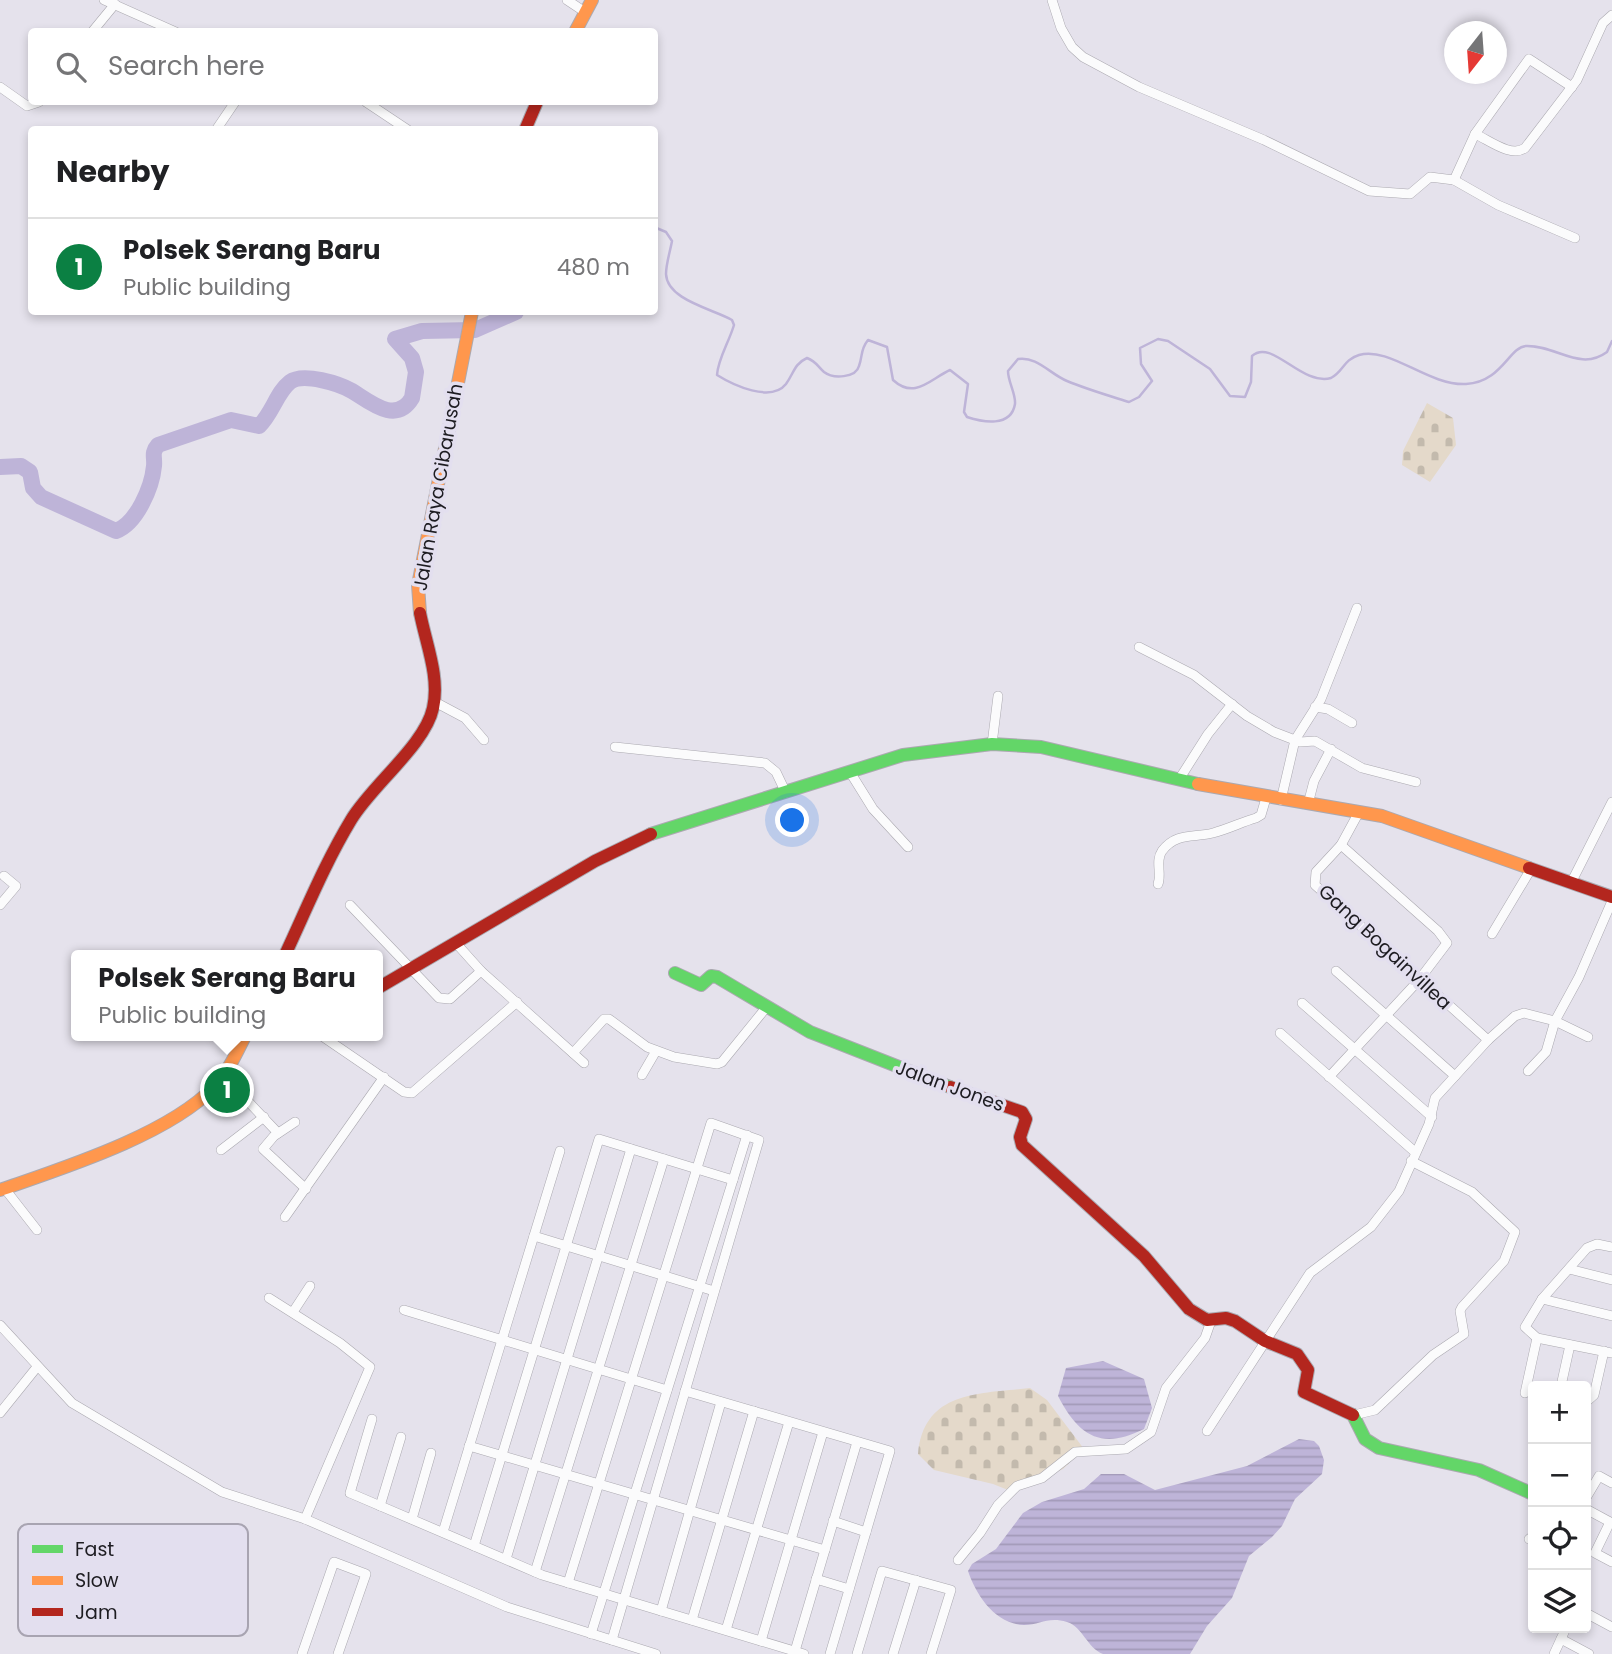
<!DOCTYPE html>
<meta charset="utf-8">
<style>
:root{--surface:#fff;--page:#f2f2f2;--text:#202124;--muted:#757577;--line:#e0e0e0;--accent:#0b8043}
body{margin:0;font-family:Poppins,sans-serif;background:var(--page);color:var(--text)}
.controls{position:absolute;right:21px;bottom:21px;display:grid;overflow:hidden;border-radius:7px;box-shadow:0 4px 10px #0003}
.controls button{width:63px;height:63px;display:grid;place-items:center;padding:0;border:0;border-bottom:2px solid var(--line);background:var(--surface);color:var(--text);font:35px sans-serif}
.compass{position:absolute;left:1444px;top:21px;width:63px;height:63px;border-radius:50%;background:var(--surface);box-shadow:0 4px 10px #0003;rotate:197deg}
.you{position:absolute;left:793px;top:821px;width:24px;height:24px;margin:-18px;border:5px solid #fff;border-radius:50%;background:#1a73e8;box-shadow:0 0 0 10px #1a73e833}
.badge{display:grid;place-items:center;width:46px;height:46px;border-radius:50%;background:var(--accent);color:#fff;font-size:23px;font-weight:700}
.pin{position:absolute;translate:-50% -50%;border:4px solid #fff;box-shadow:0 2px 7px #0006}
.popup{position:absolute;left:71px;top:950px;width:312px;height:91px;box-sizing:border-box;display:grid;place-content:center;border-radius:7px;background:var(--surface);filter:drop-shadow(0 2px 5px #0005);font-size:23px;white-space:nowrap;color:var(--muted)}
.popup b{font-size:26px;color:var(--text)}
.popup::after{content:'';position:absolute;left:50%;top:100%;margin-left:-14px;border:14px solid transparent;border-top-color:var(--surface)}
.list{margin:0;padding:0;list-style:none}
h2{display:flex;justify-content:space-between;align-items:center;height:91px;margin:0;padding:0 28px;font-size:30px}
h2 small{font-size:23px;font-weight:400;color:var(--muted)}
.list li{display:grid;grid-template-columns:46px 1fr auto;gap:21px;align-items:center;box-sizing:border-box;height:98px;padding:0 28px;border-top:2px solid var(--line)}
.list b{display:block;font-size:26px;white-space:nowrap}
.list p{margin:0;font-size:23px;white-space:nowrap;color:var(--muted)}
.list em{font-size:23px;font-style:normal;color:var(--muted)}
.icon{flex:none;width:38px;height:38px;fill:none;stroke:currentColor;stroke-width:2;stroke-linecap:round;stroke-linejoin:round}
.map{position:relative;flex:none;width:1612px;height:1654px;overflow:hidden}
.search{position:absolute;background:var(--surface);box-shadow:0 4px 10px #0003;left:28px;top:28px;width:630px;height:77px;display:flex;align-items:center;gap:18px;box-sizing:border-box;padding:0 24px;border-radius:7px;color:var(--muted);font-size:26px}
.panel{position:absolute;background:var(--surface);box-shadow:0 4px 10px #0003;left:28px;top:126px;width:630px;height:189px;border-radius:7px}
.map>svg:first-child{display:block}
.cemetery{fill:url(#cemetery-stones)}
.water{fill:url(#water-rules)}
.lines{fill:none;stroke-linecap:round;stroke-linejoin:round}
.stream{stroke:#beb4d8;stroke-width:2.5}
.river{stroke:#beb4d8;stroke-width:16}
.street-casing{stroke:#aba9b0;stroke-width:10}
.fast-casing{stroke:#aba9b0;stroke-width:14}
.slow-casing{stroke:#aba9b0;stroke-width:14}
.jam-casing{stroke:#aba9b0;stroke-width:14}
.street{stroke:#fbfbfc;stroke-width:9}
.fast{stroke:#63d668;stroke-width:12}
.slow{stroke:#ff974d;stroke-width:12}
.jam{stroke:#b3261e;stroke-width:12}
.labels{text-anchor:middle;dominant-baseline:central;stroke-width:7;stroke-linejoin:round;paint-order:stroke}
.street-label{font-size:19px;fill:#1d1c21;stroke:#e3dfef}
.key{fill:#e3dfef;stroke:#a8a4b1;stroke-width:2}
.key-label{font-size:19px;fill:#1d1c21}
</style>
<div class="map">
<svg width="1612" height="1654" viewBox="0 0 1612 1654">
<defs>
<pattern id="cemetery-stones" width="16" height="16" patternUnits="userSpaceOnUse" patternTransform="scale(1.75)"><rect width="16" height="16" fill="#e4d9ca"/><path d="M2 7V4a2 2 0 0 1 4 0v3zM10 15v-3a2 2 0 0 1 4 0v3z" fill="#c3baad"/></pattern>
<pattern id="water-rules" width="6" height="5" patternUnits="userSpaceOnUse" patternTransform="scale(1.75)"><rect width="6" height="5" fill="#beb4d8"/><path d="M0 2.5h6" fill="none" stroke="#a39ab9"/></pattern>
</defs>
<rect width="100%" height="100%" fill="#e5e2ec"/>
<g class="cemetery">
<path d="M1427,403L1453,418L1456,445L1430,482L1402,465L1403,451Z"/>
<path d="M1030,1388L1047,1400L1084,1449L1063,1469L1013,1492L993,1484L934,1470L918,1454C924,1390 980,1394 1030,1388Z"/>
</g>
<g class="water">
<path d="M1103,1361L1144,1379L1152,1408L1144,1429C1102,1450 1079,1437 1058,1396L1066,1368Z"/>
<path d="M1299,1439L1314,1441L1319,1446L1324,1460L1322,1474L1295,1499L1282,1526L1272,1537L1249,1556L1232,1598L1207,1626L1190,1654H1103C1087,1648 1083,1627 1067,1622C1048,1616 1040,1625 1024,1625C995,1624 976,1595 968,1571L972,1564L996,1549L1023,1513L1042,1502L1084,1489L1101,1474H1124L1155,1490L1247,1466Z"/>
</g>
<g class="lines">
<path class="stream" d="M654,227L666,232L672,241C670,252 666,264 666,274C667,300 713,309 732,320L734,325C729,342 718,359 717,375C733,385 771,403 786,384C794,373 794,364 807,358C817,362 817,366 824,372C833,379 856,378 859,366C863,355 860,350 868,340L887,347L893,380C915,400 930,379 950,370L968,384L964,412L967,417C982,422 1011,428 1015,404C1016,394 1008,382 1008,371L1018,359C1037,356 1050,374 1067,381C1086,389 1110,396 1129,402L1139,397L1152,381L1141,364L1140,348L1158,339L1168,341L1210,369L1230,396L1245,397L1251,382L1252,356C1272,338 1301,386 1331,378C1344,371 1343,360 1359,355C1390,346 1428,386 1466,384C1502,382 1509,347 1526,346C1556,345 1580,372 1607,352L1612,341"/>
<path class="river" d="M0,467L21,466L30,472L33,488L41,497L116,531C137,523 152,487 154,466C155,457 151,453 158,445L231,420L259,426C272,414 277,392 290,382C303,372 340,384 352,391C370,402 396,425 412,398L416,372L412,358L395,339L422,331L475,330L516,312"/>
<defs>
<g id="street">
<path d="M104,0L176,32"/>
<path d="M567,0L585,12"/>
<path d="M1052,0L1061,28L1072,47L1083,57L1139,87L1264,140L1369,191L1410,194L1430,177L1454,180L1475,134C1489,140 1511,158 1525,148L1577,80L1603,23L1612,15"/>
<path d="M92,32L115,4"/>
<path d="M0,87L27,106L39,102"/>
<path d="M366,102L408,130"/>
<path d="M216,130L235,102"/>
<path d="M1475,134L1529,59L1572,87"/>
<path d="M1454,180L1498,205L1575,238"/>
<path d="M1139,647L1194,675L1247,716L1274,732L1300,742L1315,741L1362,768L1416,782"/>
<path d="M435,702L465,718L484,740"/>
<path d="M1315,707L1328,709L1352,723"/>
<path d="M992,744L998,696"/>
<path d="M615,747L765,763L776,772L786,793"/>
<path d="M850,772L873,809L908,847"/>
<path d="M1180,778L1208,734L1232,704"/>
<path d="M1281,800L1295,740L1321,699L1357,608"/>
<path d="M1308,804L1314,781L1331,749"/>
<path d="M1359,812L1341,845L1316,872L1315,885L1488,1040"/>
<path d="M1571,883L1612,802"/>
<path d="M1158,884C1162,874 1155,861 1162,851C1176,832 1194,838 1213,833C1228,829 1242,822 1256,818L1261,815L1266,798"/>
<path d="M0,905L16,886L4,876"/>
<path d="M350,905L439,998L450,999L481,971"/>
<path d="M1492,934L1531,869"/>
<path d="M455,942L481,971L584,1063"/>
<path d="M1336,971L1455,1076"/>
<path d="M1302,1003L1432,1117"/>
<path d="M1280,1033L1415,1152"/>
<path d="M322,1036L404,1092L412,1093L517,1002"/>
<path d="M573,1053L604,1019H609L647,1047L674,1057L717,1064L722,1062L765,1009"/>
<path d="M1528,1071L1546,1052L1555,1021L1579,977L1612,901"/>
<path d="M223,1075L278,1133"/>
<path d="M642,1075L656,1051"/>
<path d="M1329,1077L1419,980L1447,943L1438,931L1341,845"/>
<path d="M295,1122L274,1136L263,1149L306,1189"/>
<path d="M221,1150L264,1117"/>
<path d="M5,1189L37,1230"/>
<path d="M285,1217L384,1077"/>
<path d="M534,1236L714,1291"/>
<path d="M1612,1247L1597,1244L1587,1248L1542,1299L1525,1327L1537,1338L1612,1353"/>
<path d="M1569,1269L1612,1280"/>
<path d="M269,1298L340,1343L370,1367L305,1519"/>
<path d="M1542,1299L1612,1316"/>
<path d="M404,1310L667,1390"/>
<path d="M293,1312L310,1286"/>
<path d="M0,1325L72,1403L222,1492L305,1519L507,1607L656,1654"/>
<path d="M1561,1386L1570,1345"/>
<path d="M685,1391L890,1451L830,1654"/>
<path d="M1525,1393L1537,1338"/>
<path d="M1586,1402L1594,1395L1604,1351"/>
<path d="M0,1413L37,1367"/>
<path d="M1354,1415L1375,1410L1433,1355L1464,1334L1460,1311L1462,1307L1504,1261L1515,1232L1472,1192L1411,1161"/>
<path d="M372,1419L350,1493L542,1575L804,1654"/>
<path d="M1207,1431L1310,1273L1371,1227L1399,1191L1429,1124L1435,1098L1488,1040L1515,1016L1524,1013L1555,1021L1588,1037"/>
<path d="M469,1446L825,1550"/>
<path d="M1586,1498L1599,1476L1612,1483"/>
<path d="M380,1506L401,1437"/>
<path d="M1586,1509L1612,1523"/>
<path d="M412,1519L431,1453"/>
<path d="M833,1521L866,1532"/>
<path d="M1610,1522L1595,1553L1612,1562"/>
<path d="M443,1532L560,1151"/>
<path d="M1529,1539L1533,1536"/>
<path d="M474,1546L599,1139L733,1180"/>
<path d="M506,1559L631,1149"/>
<path d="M958,1560L980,1533L998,1505L1017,1486L1042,1478L1075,1452L1126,1449L1151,1432L1166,1388L1205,1338L1211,1321"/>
<path d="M535,1572L664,1159"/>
<path d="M816,1579L849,1589"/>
<path d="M568,1583L711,1123L759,1140L612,1640"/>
<path d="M661,1611L721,1402"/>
<path d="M1586,1613L1612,1627"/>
<path d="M692,1620L754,1411"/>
<path d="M726,1630L789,1422"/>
<path d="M591,1634L747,1135"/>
<path d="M1561,1639L1589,1654"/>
<path d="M761,1641L823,1432"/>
<path d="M795,1651L857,1442"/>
<path d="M302,1654L334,1562L366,1574L338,1654"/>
<path d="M857,1654L882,1571L951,1590L931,1654"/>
<path d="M893,1654L916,1580"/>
<path d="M1554,1654L1566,1628"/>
</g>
<g id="fast">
<path d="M651,834L903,755L992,744L1041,747L1198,784"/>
<path d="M675,973L701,985L711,976L717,977L810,1032L950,1087"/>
<path d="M1353,1415L1365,1439L1379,1448L1479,1470L1533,1494"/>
</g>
<g id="slow">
<path d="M575,32L592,0"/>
<path d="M420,613L418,585L472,312"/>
<path d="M1198,784L1382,816L1529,868"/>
<path d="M0,1190C63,1168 168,1135 214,1087C228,1072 236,1054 245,1036"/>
</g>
<g id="jam">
<path d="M525,130L537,102"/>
<path d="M1529,868L1612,897"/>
<path d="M285,955C306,910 325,863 351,820C372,785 425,745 433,708C440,677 426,644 420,613"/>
<path d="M378,988L595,861L651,834"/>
<path d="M950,1087L1022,1112L1026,1119L1020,1137L1022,1145L1144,1256L1189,1309L1207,1320L1226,1318L1235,1321L1265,1341L1297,1354L1308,1370L1304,1392L1353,1415"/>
</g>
</defs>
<use href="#street" class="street-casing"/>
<use href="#fast" class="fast-casing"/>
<use href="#slow" class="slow-casing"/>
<use href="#jam" class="jam-casing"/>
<use href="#street" class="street"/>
<use href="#fast" class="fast"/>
<use href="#slow" class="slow"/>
<use href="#jam" class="jam"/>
</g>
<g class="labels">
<g class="street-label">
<text transform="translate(438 487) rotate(-80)">Jalan Raya Cibarusah</text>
<text transform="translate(1385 947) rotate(43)">Gang Bogainvillea</text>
<text transform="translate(950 1086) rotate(20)">Jalan Jones</text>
</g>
</g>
<rect x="18" y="1524" width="230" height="112" rx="10" class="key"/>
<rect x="32" y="1545" width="31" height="8" fill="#63d668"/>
<rect x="32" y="1576" width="31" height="9" fill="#ff974d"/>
<rect x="32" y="1608" width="31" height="8" fill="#b3261e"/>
<g class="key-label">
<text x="75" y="1556">Fast</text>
<text x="75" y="1587">Slow</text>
<text x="75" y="1619">Jam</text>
</g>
</svg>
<div class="controls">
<button>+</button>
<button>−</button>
<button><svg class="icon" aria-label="locate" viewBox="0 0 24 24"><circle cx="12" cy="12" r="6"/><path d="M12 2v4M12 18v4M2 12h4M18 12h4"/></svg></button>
<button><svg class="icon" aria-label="layers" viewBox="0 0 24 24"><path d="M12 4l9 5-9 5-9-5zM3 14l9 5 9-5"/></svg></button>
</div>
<svg class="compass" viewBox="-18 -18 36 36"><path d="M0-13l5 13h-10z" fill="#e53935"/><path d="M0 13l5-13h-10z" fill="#757577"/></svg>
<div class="you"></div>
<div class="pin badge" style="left:227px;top:1090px">1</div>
<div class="popup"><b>Polsek Serang Baru</b>Public building</div>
<div class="search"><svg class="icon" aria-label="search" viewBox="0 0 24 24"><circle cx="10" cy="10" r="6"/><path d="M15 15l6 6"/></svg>Search here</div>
<section class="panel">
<h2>Nearby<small></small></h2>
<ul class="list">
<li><span class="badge">1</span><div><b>Polsek Serang Baru</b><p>Public building</p></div><em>480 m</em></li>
</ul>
</section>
</div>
